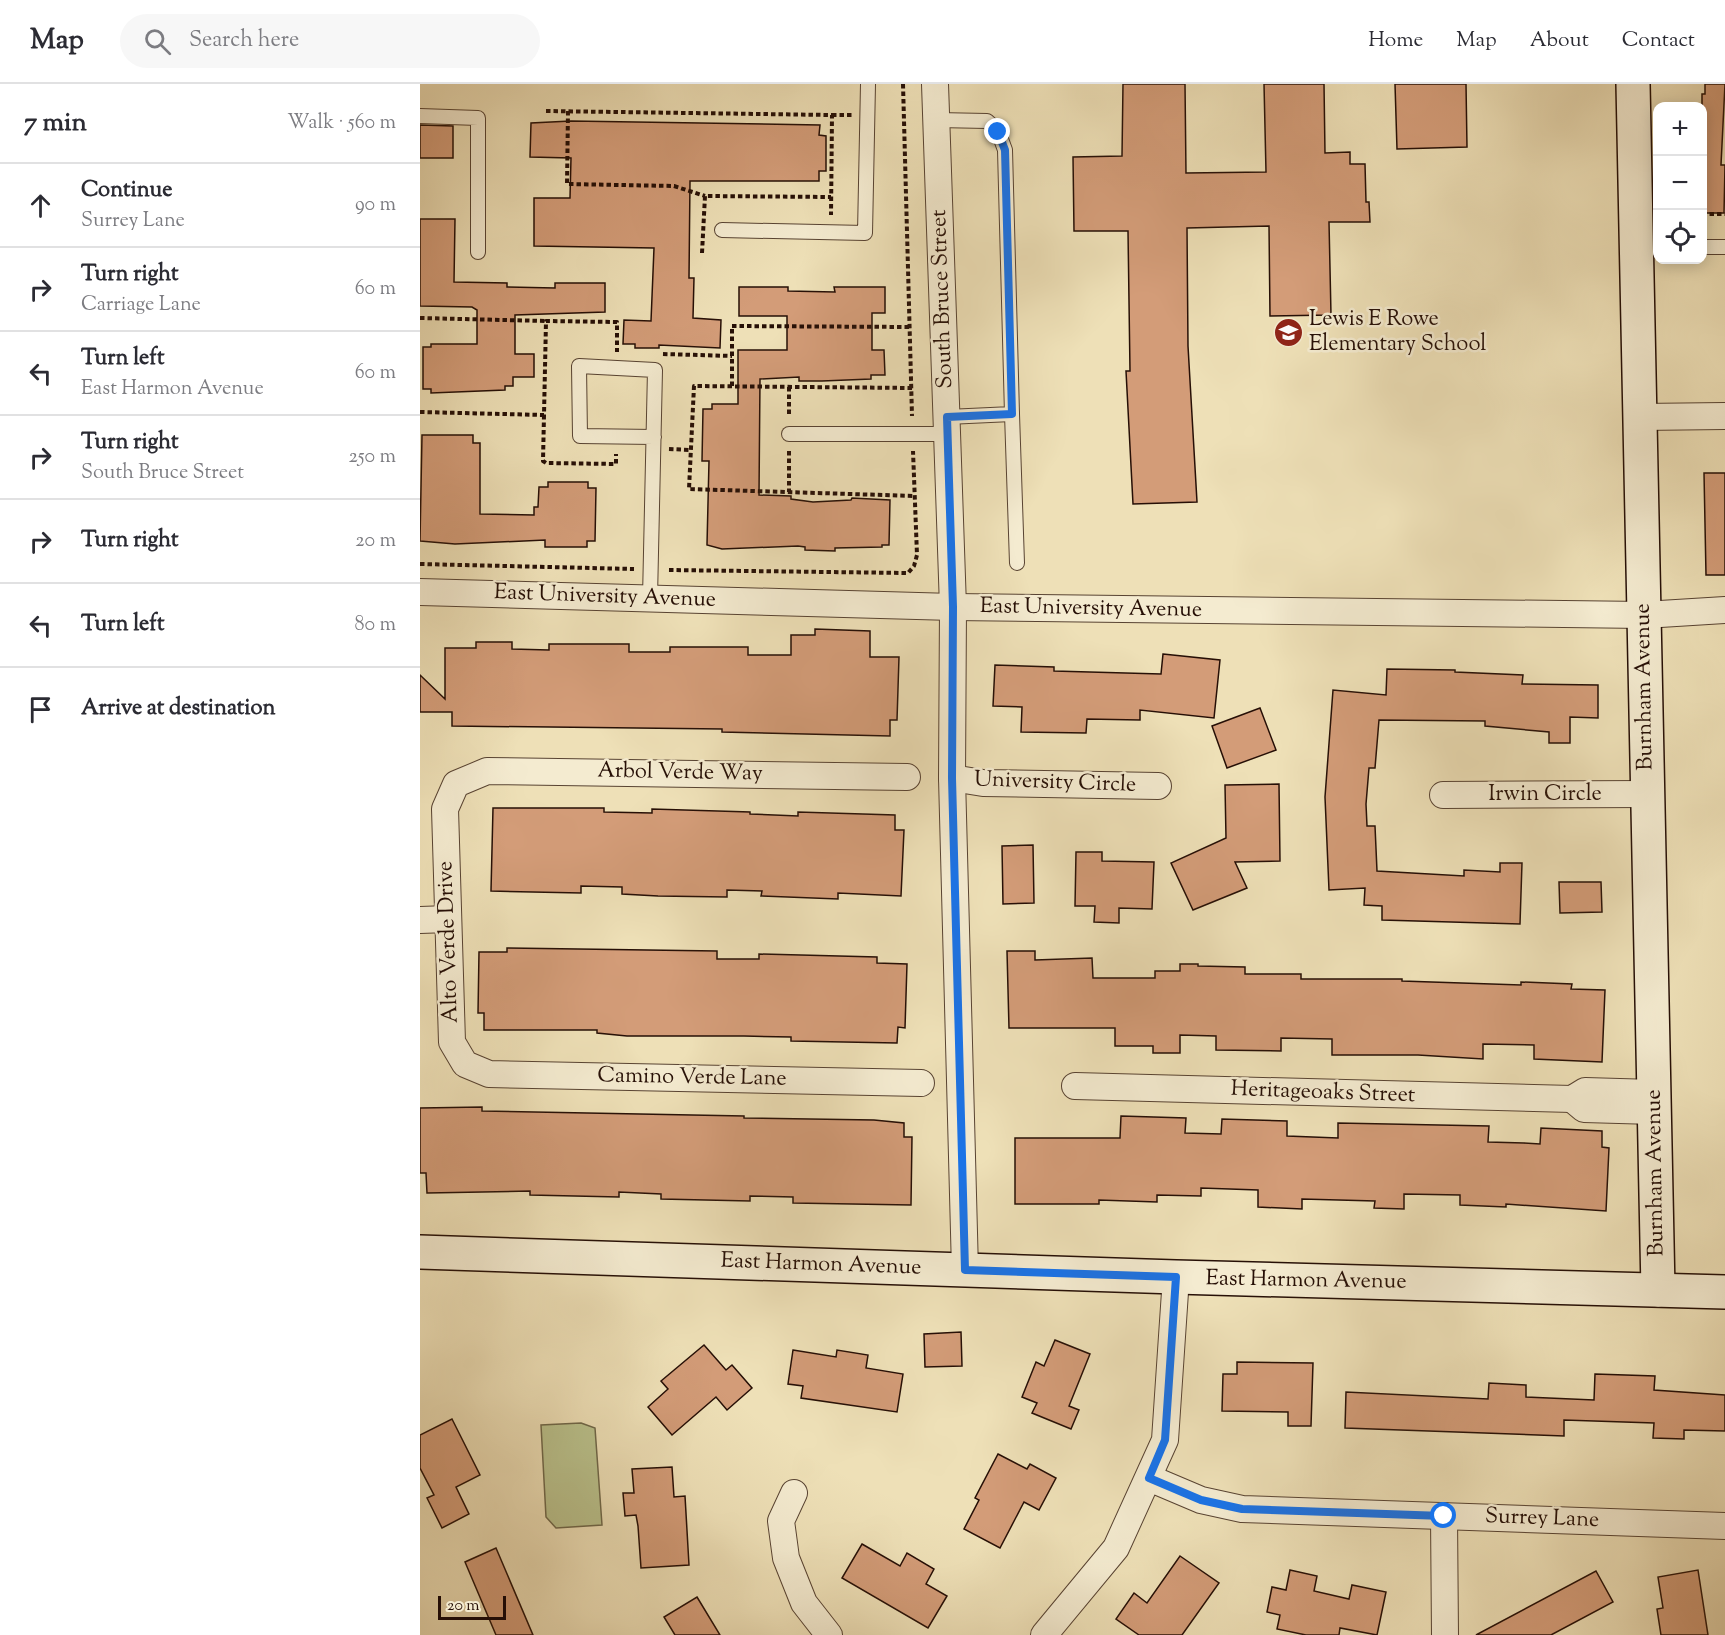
<!DOCTYPE html>
<meta charset="utf-8">
<style>
:root{--surface:#fff;--page:#f7f7f7;--text:#2b2b33;--muted:#7c7c81;--line:#e1e1e2}
body{margin:0;font-family:"Sorts Mill Goudy",serif;background:var(--page);color:var(--text)}
.controls{position:absolute;right:18px;top:18px;display:grid;overflow:hidden;border-radius:12px;box-shadow:0 3px 15px #0003}
.controls button{width:54px;height:54px;display:grid;place-items:center;padding:0;border:0;border-bottom:2px solid var(--line);background:var(--surface);color:var(--text);font:30px sans-serif}
.scale{position:absolute;left:18px;bottom:15px;width:68px;box-sizing:border-box;padding-left:6px;border:3px solid #260f06;border-top:0;font-size:16px;line-height:21px;white-space:nowrap;color:#260f06;-webkit-text-stroke:4px #f4ebd0;paint-order:stroke}
.stop{position:absolute;width:18px;height:18px;margin:-14px;border:4px solid #1a73e8;border-radius:50%;background:#fff}
.stop.end{background:#1a73e8;border-color:#fff;box-shadow:0 2px 6px #0008}
.list{margin:0;padding:0;list-style:none}
h2{display:flex;justify-content:space-between;align-items:center;height:78px;margin:0;padding:0 24px;font-size:26px}
h2 small{font-size:20px;font-weight:400;color:var(--muted)}
.list li{display:grid;grid-template-columns:39px 1fr auto;gap:18px;align-items:center;box-sizing:border-box;height:84px;padding:0 24px;border-top:2px solid var(--line)}
.list b{display:block;font-size:22px;white-space:nowrap}
.list p{margin:0;font-size:20px;white-space:nowrap;color:var(--muted)}
.list em{font-size:20px;font-style:normal;color:var(--muted)}
.icon{flex:none;width:33px;height:33px;fill:none;stroke:currentColor;stroke-width:2;stroke-linecap:round;stroke-linejoin:round}
.map{position:relative;flex:none;width:1305px;height:1551px;overflow:hidden}
header{display:flex;align-items:center;gap:36px;box-sizing:border-box;height:84px;padding:0 30px;background:var(--surface);border-bottom:2px solid var(--line)}
header strong{font-size:28px}
nav{display:flex;gap:33px;margin-inline-start:auto;font-size:21px}
.search{width:420px;height:54px;background:var(--page);display:flex;align-items:center;gap:15px;box-sizing:border-box;padding:0 21px;border-radius:33px;color:var(--muted);font-size:22px}
main{display:flex}
aside{flex:1;background:var(--surface)}
.map>svg:first-child{display:block}
.green{fill:#bac28d;stroke:#70684a;stroke-width:1.5}
.building{fill:#d39c78;stroke:#260f06;stroke-width:1.5}
.lines{fill:none;stroke-linecap:round;stroke-linejoin:round}
.lane-casing{stroke:#584332;stroke-width:16}
.street-casing{stroke:#584332;stroke-width:28}
.secondary-casing{stroke:#260f06;stroke-width:36}
.path{stroke:#260f06;stroke-width:4;stroke-dasharray:4.5 3;stroke-linecap:butt}
.lane{stroke:#f4ebd0;stroke-width:14}
.street{stroke:#f4ebd0;stroke-width:26}
.secondary{stroke:#f4ebd0;stroke-width:33}
.route{stroke:#1a73e8;stroke-width:8}
.labels{text-anchor:middle;dominant-baseline:central;stroke-width:5;stroke-linejoin:round;paint-order:stroke}
.street-label{font-size:22px;fill:#260f06;stroke:#f4ebd0}
.poi-label{font-size:22px;fill:#260f06;stroke:#f4ebd0;text-anchor:start}
</style>
<header>
<strong>Map</strong>
<div class="search"><svg class="icon" aria-label="search" viewBox="0 0 24 24"><circle cx="10" cy="10" r="6"/><path d="M15 15l6 6"/></svg>Search here</div>
<nav><a>Home</a><a>Map</a><a>About</a><a>Contact</a></nav>
</header>
<main>
<aside>
<h2>7 min<small>Walk · 560 m</small></h2>
<ul class="list">
<li><svg class="icon" aria-label="ahead" viewBox="0 0 24 24"><path d="M12 20V5M6 11l6-6 6 6"/></svg><div><b>Continue</b><p>Surrey Lane</p></div><em>90 m</em></li>
<li><svg class="icon" aria-label="right" viewBox="0 0 24 24"><path d="M7 20v-9h11M14 6l5 5-5 5"/></svg><div><b>Turn right</b><p>Carriage Lane</p></div><em>60 m</em></li>
<li><svg class="icon" aria-label="left" viewBox="0 0 24 24"><path d="M17 20v-9H6M10 6l-5 5 5 5"/></svg><div><b>Turn left</b><p>East Harmon Avenue</p></div><em>60 m</em></li>
<li><svg class="icon" aria-label="right" viewBox="0 0 24 24"><path d="M7 20v-9h11M14 6l5 5-5 5"/></svg><div><b>Turn right</b><p>South Bruce Street</p></div><em>250 m</em></li>
<li><svg class="icon" aria-label="right" viewBox="0 0 24 24"><path d="M7 20v-9h11M14 6l5 5-5 5"/></svg><div><b>Turn right</b></div><em>20 m</em></li>
<li><svg class="icon" aria-label="left" viewBox="0 0 24 24"><path d="M17 20v-9H6M10 6l-5 5 5 5"/></svg><div><b>Turn left</b></div><em>80 m</em></li>
<li><svg class="icon" aria-label="arrive" viewBox="0 0 24 24"><path d="M6 21V4h12l-3 4 3 4H6"/></svg><div><b>Arrive at destination</b></div></li>
</ul>
</aside>
<div class="map">
<svg width="1305" height="1551" viewBox="0 0 1305 1551">
<rect width="100%" height="100%" fill="#eee0b7"/>
<filter id="stains"><feTurbulence type="fractalNoise" baseFrequency=".00333" numOctaves="4"/><feColorMatrix values="0 0 0 0 .2 0 0 0 0 .09 0 0 0 0 .02 0 0 0 .5 -.17"/></filter>
<radialGradient id="worn" r=".72"><stop offset=".6" stop-color="#630" stop-opacity="0"/><stop offset="1" stop-color="#630" stop-opacity=".3"/></radialGradient>
<path class="green" d="M161,1339L175,1344L182,1441L136,1444L126,1433L121,1341Z"/>
<g class="building">
<path d="M703,0H765L766,89L846,88L844,0H904L905,69L930,68V80H945L946,118H949L950,138H909L911,231L850,232L849,142L767,144L768,262L777,418L713,420L706,287H710L708,147H654L653,73L702,72Z"/>
<path d="M975,0H1046L1047,63L977,65Z"/>
<path d="M1285,0H1305L1301,81H1305L1304,129H1282V10H1285Z"/>
<path d="M151,37L400,41L399,51L406,52V87H399V97H270L269,194H274L273,234L301,236L300,264L239,261V264H215V260H203L204,236L231,237L234,164L114,162V114H150L151,74L110,73L111,39Z"/>
<path d="M0,41L33,42V74H0Z"/>
<path d="M0,135H35L34,198L87,199V203L135,204V199H185V228L95,231V270H114V293H93V302H85V306L11,309V305H3V263H11V260H57V226L52,223L0,222Z"/>
<path d="M319,203H368V207L415,208L414,203H465V229H452V266H464L465,291H451V295L402,297H379V293L340,295L339,411L371,412V415L393,418L431,416L432,414L470,416L469,461H462V463L415,464V467L385,466V463L378,462L302,465L287,461L289,377H282L283,325H292V320H318V266H367V232H319Z"/>
<path d="M2,351H53V359H60V430L114,431V423H118L119,403H128V398H168V404H176L175,457H167V463H125V456L35,460L0,457Z"/>
<path d="M1284,389H1305V491H1286Z"/>
<path d="M395,545L450,547V573H479L477,636H470V652L302,648V645L32,642V628H0V591L25,615V564H56V558H92V565L129,566V560H209V568H250V563H328V571H371V551H395Z"/>
<path d="M743,570L800,576L794,634L720,626V636L667,635L666,649L601,648L602,623L573,622L575,581L634,583V587L741,590Z"/>
<path d="M967,585L1035,586V588L1103,591L1102,600L1178,601V634L1150,633V659H1129V648L1065,642V637L959,636L955,684H949L946,720L947,742H955L957,787L1044,792V786L1080,788V779H1102L1100,840L962,836V822L944,821L945,804L909,806L905,713L913,606L966,611Z"/>
<path d="M840,624L856,666L807,684L792,642Z"/>
<path d="M859,700L860,777L815,778L827,804L773,826L751,779L806,754L805,701Z"/>
<path d="M73,724H184V728L232,729V725L330,728V730L378,732V728L475,731V746H484L481,812L418,809V815L341,812L342,807L307,806V813L238,812L202,810V803L161,802V809L71,807Z"/>
<path d="M613,761L614,819L583,820L582,762Z"/>
<path d="M656,768H682V777L734,778L732,825L699,824V839L674,838L675,822H655Z"/>
<path d="M1139,798H1181L1182,828L1140,829Z"/>
<path d="M87,864L297,867V875H339V870L457,873V879L487,880L485,944L478,943L477,959L371,957V953L324,952H207L177,949V946H64V929H58L59,868H87Z"/>
<path d="M587,867H615V876L672,874L673,894H735V887H760V880H778V882L825,883V890H881V895H982V897L1101,901V898L1152,900L1151,905L1185,906L1182,978L1114,975V961L1063,960V975L998,971H912V955L861,954V967L796,966V952L760,951V969H733V962H695V944H589Z"/>
<path d="M62,1023V1027L324,1032V1034L454,1036L484,1039V1053H492L491,1121L373,1119V1113L330,1112V1117L241,1115V1110L199,1108V1113L110,1111V1107L7,1109L6,1089H0V1024Z"/>
<path d="M701,1032L766,1034L765,1049L801,1050L802,1035L867,1037V1052L918,1054V1039L1069,1042L1068,1058L1104,1059L1120,1060L1121,1044L1182,1047V1063L1189,1064L1186,1127L1086,1120V1123L1040,1121V1111L984,1110V1125L954,1124L955,1117L882,1115V1125L838,1123V1106L781,1104V1112L737,1111V1118L679,1116V1120H595V1054H700Z"/>
<path d="M541,1248L542,1282L505,1283L504,1250Z"/>
<path d="M635,1256L670,1270L649,1322L659,1326L651,1345L612,1329L617,1319L602,1313L616,1278L624,1282Z"/>
<path d="M284,1261L306,1286L312,1281L332,1304L307,1326L296,1313L252,1351L228,1323L248,1305L241,1297Z"/>
<path d="M373,1266L416,1273L417,1266L448,1271L446,1284L483,1290L477,1328L381,1314L383,1302L368,1300Z"/>
<path d="M817,1278L893,1279L891,1342H868V1328L802,1327L803,1290H817Z"/>
<path d="M1175,1290L1235,1292L1234,1306L1305,1311V1347L1264,1346V1355L1233,1354L1234,1339L1144,1336V1352L925,1344L926,1308L1068,1315L1069,1299L1106,1301V1313L1174,1316Z"/>
<path d="M32,1335L60,1391L36,1403L49,1430L22,1444L7,1414L14,1411L0,1384V1351Z"/>
<path d="M578,1370L607,1385L610,1380L636,1394L619,1426L604,1418L580,1464L544,1445L559,1416L555,1414Z"/>
<path d="M252,1383L254,1413L265,1412L269,1481L221,1484L218,1442L216,1431L205,1432L203,1409H214L212,1385Z"/>
<path d="M442,1460L480,1482L487,1469L514,1485L506,1500L527,1512L508,1544L422,1494Z"/>
<path d="M76,1464L113,1551H76L45,1478Z"/>
<path d="M760,1472L799,1499L762,1551H719L696,1535L714,1509L727,1519Z"/>
<path d="M870,1486L897,1492L894,1507L929,1515L932,1501L966,1508L957,1551L920,1544L919,1551H886L857,1545L860,1531L847,1528L852,1503L866,1506Z"/>
<path d="M1278,1486L1288,1551H1241L1237,1525L1243,1524L1238,1493Z"/>
<path d="M1176,1487L1193,1518L1131,1551H1056Z"/>
<path d="M277,1513L300,1551H255L244,1533Z"/>
</g>
<g class="lines">
<defs>
<g id="lane">
<path d="M0,32L58,34V168"/>
<path d="M517,36L567,37L578,47L585,66L592,330L527,333"/>
<path d="M302,146L445,149L448,0"/>
<path d="M1282,163H1305"/>
<path d="M592,330L597,479"/>
<path d="M369,350H528"/>
<path d="M230,514L235,286L159,282L160,352L234,353"/>
</g>
<g id="street">
<path d="M515,0L533,523L532,694L545,1186"/>
<path d="M1220,333L1305,332"/>
<path d="M0,508L533,523L1224,531L1305,526"/>
<path d="M487,693L67,687L36,700L25,725L32,958L45,980L69,990L501,999"/>
<path d="M532,694L563,699L738,702"/>
<path d="M1023,711L1227,710"/>
<path d="M0,836L28,835"/>
<path d="M655,1002L1152,1015L1165,1007L1234,1009"/>
<path d="M1152,1015L1164,1025L1234,1027"/>
<path d="M729,1394L781,1416L822,1425L1305,1442"/>
<path d="M374,1409L361,1437L366,1474L384,1519L409,1551"/>
<path d="M1024,1432L1025,1551"/>
<path d="M624,1551L696,1464L745,1356L756,1193"/>
</g>
<g id="secondary">
<path d="M1213,0L1238,1206"/>
<path d="M0,1168L756,1193L1305,1208"/>
</g>
</defs>
<use href="#lane" class="lane-casing"/>
<use href="#street" class="street-casing"/>
<use href="#secondary" class="secondary-casing"/>
<g class="path">
<path d="M483,0L492,332"/>
<path d="M126,27L412,31L411,131"/>
<path d="M148,27L147,100L254,102L285,112"/>
<path d="M412,31H432"/>
<path d="M1282,130H1305"/>
<path d="M282,169L285,112L411,113"/>
<path d="M0,234L126,237"/>
<path d="M243,270L312,272"/>
<path d="M312,302V242L490,243"/>
<path d="M369,303V332"/>
<path d="M492,304L274,302L269,405L495,412"/>
<path d="M0,328L124,331L126,237L197,238V268"/>
<path d="M124,331L123,377L126,379L196,380V370"/>
<path d="M249,365L271,366"/>
<path d="M369,367V408"/>
<path d="M0,480L214,485"/>
<path d="M249,486L488,489L494,482L497,471L493,367"/>
</g>
<use href="#lane" class="lane"/>
<use href="#street" class="street"/>
<use href="#secondary" class="secondary"/>
</g>
<g class="lines">
<path class="route" d="M578,48L585,66L592,330L527,333L533,523L532,694L545,1186L756,1193L745,1356L729,1394L781,1416L822,1425L1024,1432"/>
</g>
<defs>
<symbol id="school-disc" viewBox="-11 -11 22 22"><circle r="9.5" fill="#8f2418" stroke="#f4ebd0"/><path d="M0-5L7-2L0 1L-7-2ZM-4 1L0 2.5L4 1V4Q0 6-4 4Z" fill="#fff"/></symbol>
</defs>
<g fill-rule="evenodd">
<use href="#school-disc" x="852" y="232" width="33" height="33"/>
</g>
<g class="labels">
<g class="street-label">
<text transform="translate(523 215) rotate(-92)">South Bruce Street</text>
<text transform="translate(185 513) rotate(2)">East University Avenue</text>
<text transform="translate(671 525) rotate(1)">East University Avenue</text>
<text transform="translate(1225 603) rotate(-91)">Burnham Avenue</text>
<text transform="translate(260 689) rotate(1)">Arbol Verde Way</text>
<text transform="translate(635 699) rotate(2)">University Circle</text>
<text x="1125" y="711">Irwin Circle</text>
<text transform="translate(29 858) rotate(-92)">Alto Verde Drive</text>
<text transform="translate(272 994) rotate(1)">Camino Verde Lane</text>
<text transform="translate(903 1009) rotate(2)">Heritageoaks Street</text>
<text transform="translate(1236 1089) rotate(-91)">Burnham Avenue</text>
<text transform="translate(401 1181) rotate(2)">East Harmon Avenue</text>
<text transform="translate(886 1197) rotate(1)">East Harmon Avenue</text>
<text transform="translate(1122 1435) rotate(2)">Surrey Lane</text>
</g>
<g class="poi-label">
<text x="889" y="236">Lewis E Rowe<tspan x="889" dy="25">Elementary School</tspan></text>
</g>
</g>
<rect width="100%" height="100%" filter="url(#stains)"/>
<rect width="100%" height="100%" fill="url(#worn)"/>
</svg>
<div class="controls">
<button>+</button>
<button>−</button>
<button><svg class="icon" aria-label="locate" viewBox="0 0 24 24"><circle cx="12" cy="12" r="6"/><path d="M12 2v4M12 18v4M2 12h4M18 12h4"/></svg></button>
</div>
<div class="scale">20 m</div>
<div class="stop" style="left:1024px;top:1432px"></div>
<div class="stop end" style="left:578px;top:48px"></div>
</div>
</main>
